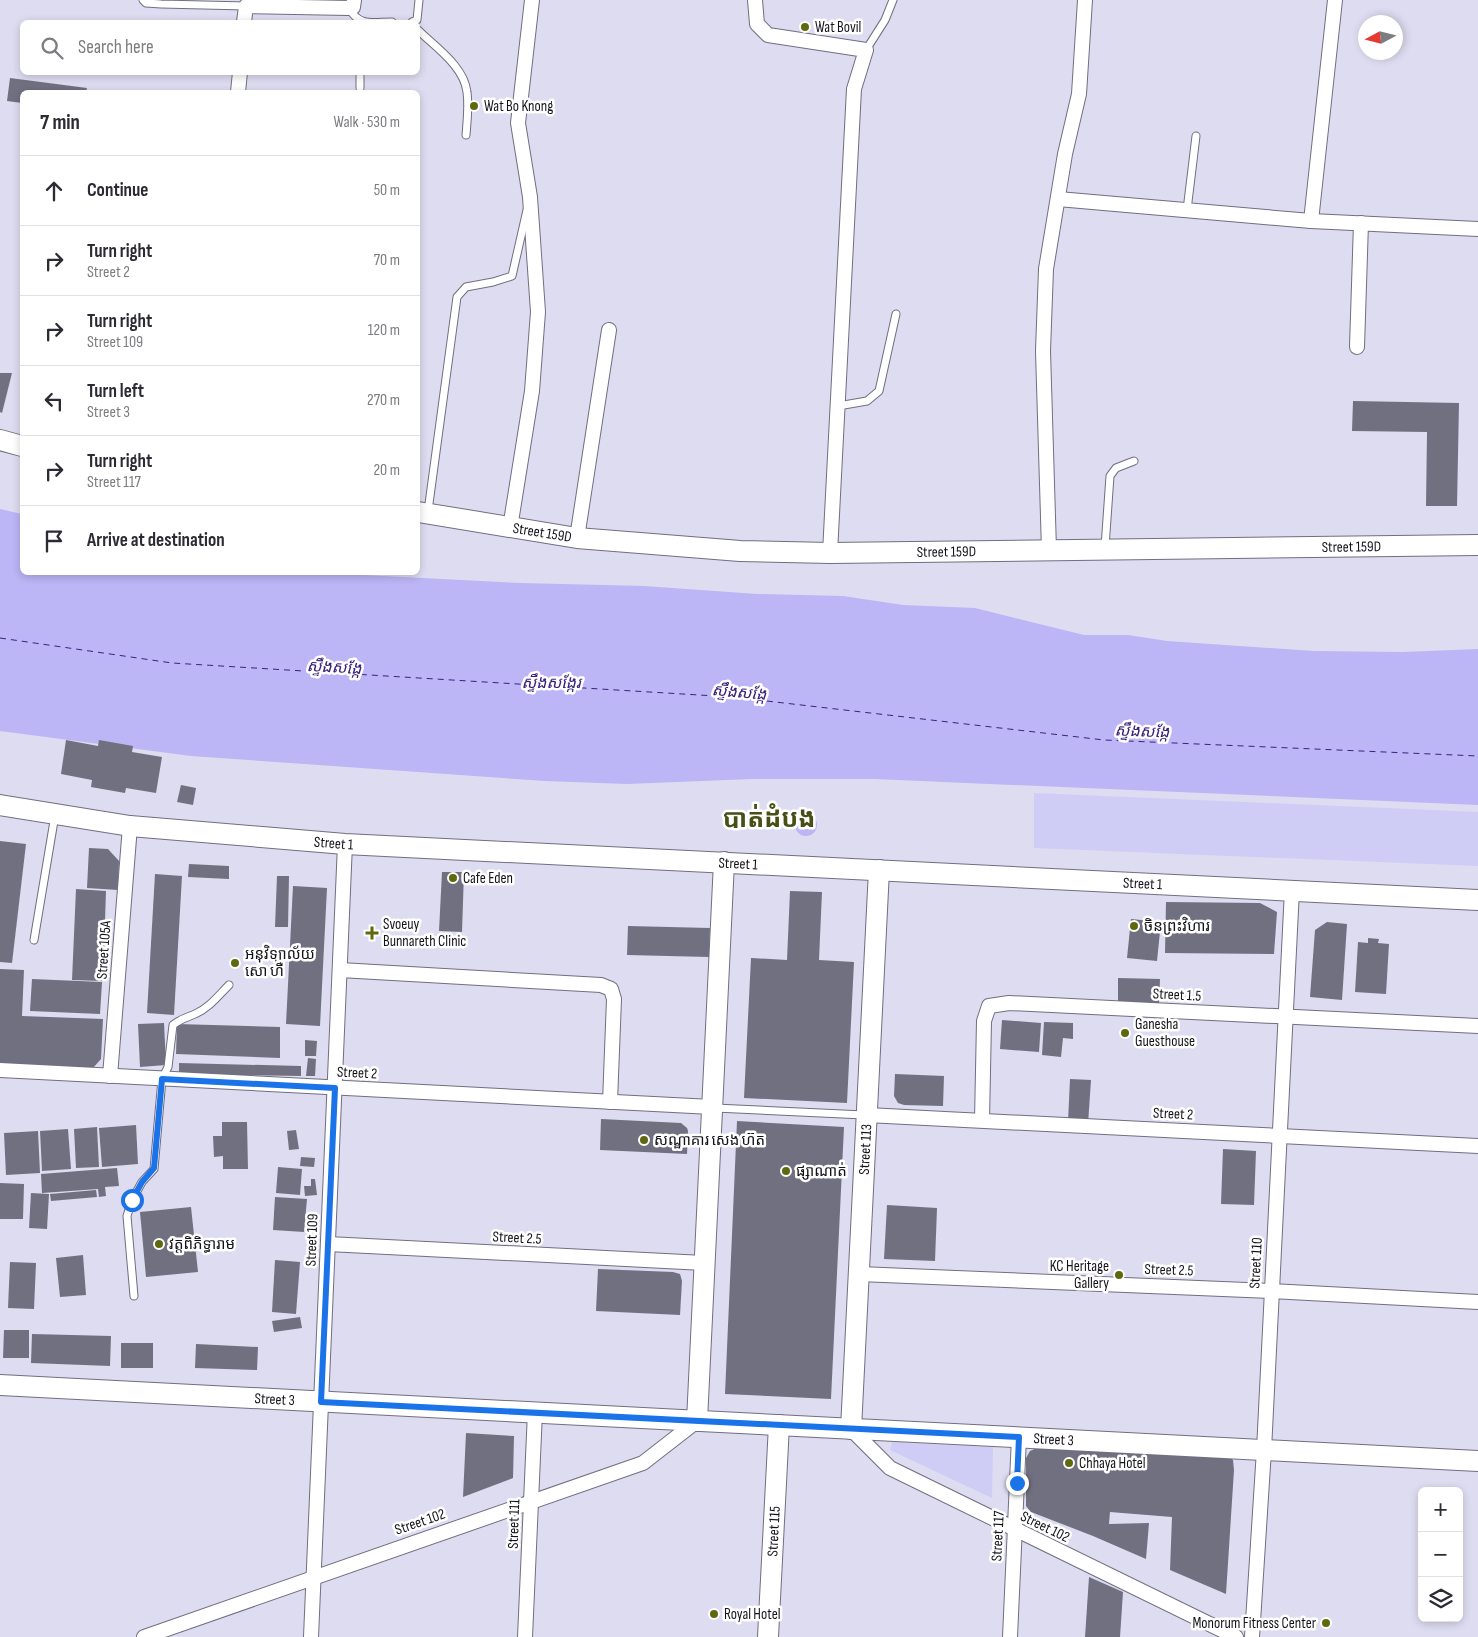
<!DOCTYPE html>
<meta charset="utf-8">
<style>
:root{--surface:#fff;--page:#f7f7f7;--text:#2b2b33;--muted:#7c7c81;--line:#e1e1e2}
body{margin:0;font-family:"Sofia Sans Condensed","Noto Sans Khmer",sans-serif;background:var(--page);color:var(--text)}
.controls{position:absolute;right:15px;bottom:15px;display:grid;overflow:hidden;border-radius:8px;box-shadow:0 2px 8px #0003}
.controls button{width:45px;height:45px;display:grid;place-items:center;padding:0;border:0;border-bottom:1px solid var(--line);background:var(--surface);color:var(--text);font:25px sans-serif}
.compass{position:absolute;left:1358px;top:15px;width:45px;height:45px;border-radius:50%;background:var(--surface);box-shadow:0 2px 8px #0003;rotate:263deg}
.stop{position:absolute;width:15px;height:15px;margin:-11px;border:4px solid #1a73e8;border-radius:50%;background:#fff}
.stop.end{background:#1a73e8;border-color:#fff;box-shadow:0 1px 5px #0008}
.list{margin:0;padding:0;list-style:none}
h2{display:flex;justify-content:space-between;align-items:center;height:65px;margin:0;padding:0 20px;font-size:21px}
h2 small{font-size:16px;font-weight:400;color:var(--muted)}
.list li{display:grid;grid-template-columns:32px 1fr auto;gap:15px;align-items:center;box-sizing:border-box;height:70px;padding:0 20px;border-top:1px solid var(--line)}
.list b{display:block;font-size:19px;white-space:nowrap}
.list p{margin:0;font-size:16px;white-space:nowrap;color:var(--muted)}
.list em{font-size:16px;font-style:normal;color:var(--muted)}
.icon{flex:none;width:28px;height:28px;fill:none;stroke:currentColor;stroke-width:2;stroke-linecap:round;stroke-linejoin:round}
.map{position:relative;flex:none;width:1478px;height:1637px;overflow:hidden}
.search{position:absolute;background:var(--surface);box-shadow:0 2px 8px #0003;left:20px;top:20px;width:400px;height:55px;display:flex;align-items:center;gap:12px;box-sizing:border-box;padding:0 18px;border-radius:8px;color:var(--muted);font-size:19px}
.panel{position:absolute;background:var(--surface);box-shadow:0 2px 8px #0003;left:20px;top:90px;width:400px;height:485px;border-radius:8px}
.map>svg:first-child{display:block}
.green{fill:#cfccf5}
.water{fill:#bcb5f6}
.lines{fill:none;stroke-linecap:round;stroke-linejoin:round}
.ferry{stroke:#3a227c;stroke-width:1;stroke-dasharray:6 5;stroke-linecap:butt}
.building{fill:#717081}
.lane-casing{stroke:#706e80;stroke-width:9}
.street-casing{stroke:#706e80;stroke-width:16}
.secondary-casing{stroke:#706e80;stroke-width:22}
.lane{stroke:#fff;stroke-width:7}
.street{stroke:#fff;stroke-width:14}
.secondary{stroke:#fff;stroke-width:20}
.route{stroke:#1a73e8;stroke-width:6}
.poi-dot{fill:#5e680d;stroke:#fff;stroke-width:2}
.labels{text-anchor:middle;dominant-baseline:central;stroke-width:5;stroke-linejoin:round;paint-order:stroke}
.poi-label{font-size:15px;fill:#14131a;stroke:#fff;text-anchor:start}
.street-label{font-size:15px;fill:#14131a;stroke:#fff}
.water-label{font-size:16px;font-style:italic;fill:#3a227c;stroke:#fff}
.town-label{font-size:25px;font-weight:bold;fill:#484f16;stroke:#fff}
</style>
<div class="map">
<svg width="1478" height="1637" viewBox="0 0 1478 1637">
<rect width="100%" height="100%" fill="#dedcf0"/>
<g class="green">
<path d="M1034,793L1478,812V866L1034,848Z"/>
<path d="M892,1442L993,1447L992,1498L890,1450Z"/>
</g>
<g class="water">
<path d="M0,509L22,514V572L325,573L520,583L644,586L757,594L843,596L903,605L975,608L1084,635H1128L1167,641L1314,651L1403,652L1478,649V805L875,779H752L627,784L545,781L191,756L0,731Z"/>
<circle cx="806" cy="825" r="11"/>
</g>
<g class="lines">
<path class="ferry" d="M0,638L172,663L732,697L1104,740L1478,756"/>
</g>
<g class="building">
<path d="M10,78L87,88L86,92H22V103L7,101Z"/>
<path d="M0,373H12L2,413L0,412Z"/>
<path d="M1353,401L1459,403L1457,506H1426L1427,432L1352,431Z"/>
<path d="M66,740L98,746L99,740L133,746L132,752L162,757L156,793L126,788L125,793L91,787L92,780L61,774Z"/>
<path d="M181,785L196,788L193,805L177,802Z"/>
<path d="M0,841L26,844L12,963L0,962Z"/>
<path d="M89,848L108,849L119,861L118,890L87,888Z"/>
<path d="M189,864L229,866V879L188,877Z"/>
<path d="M442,872H464L462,932L439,931Z"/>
<path d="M155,874L182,876L174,1015L147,1013Z"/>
<path d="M277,876H289L288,927H275Z"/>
<path d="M293,886L327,888L320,1026L286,1024Z"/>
<path d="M76,889L106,891L103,981L72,980Z"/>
<path d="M790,891L822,892L819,960L854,962L847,1103L744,1098L751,958L787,960Z"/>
<path d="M1166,902L1260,903L1277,912L1274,954L1165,953Z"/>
<path d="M1131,919L1161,922L1157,961L1127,958Z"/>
<path d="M1327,922L1347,924L1342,1000L1310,997L1315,930Z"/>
<path d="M628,926L710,928L709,957L627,955Z"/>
<path d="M1368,938L1379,939L1378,943L1389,944L1386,994L1355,992L1358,942L1368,943Z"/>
<path d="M0,969L24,970L22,1016L103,1019L101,1059L93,1068L0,1065Z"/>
<path d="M1118,978L1160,979L1159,1005L1118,1004Z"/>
<path d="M32,979L102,982L100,1014L30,1011Z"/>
<path d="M1002,1020L1041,1023L1039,1052L1000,1049Z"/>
<path d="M1044,1022L1073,1023V1039L1063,1038L1061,1057L1042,1055Z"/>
<path d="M164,1023L166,1065L140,1067L138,1024Z"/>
<path d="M177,1024L280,1027V1058L176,1054Z"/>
<path d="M305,1040L317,1041L316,1056H305Z"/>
<path d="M308,1058L316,1059L315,1076H306Z"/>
<path d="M179,1063L301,1066V1076L179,1074Z"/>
<path d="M895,1074L944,1076L943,1106L904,1105L898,1103L894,1096Z"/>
<path d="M1070,1079L1091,1080L1088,1124L1068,1122Z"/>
<path d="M601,1119L681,1123L687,1128L688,1131L687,1154L600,1150Z"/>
<path d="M737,1121L844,1127L831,1399L725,1394Z"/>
<path d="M222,1122H247L248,1169H223V1156L214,1157L213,1136H222Z"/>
<path d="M136,1125L138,1164L102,1167L99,1128Z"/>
<path d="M97,1127L99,1167L76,1168L74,1129Z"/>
<path d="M68,1129L71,1169L42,1171L40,1131Z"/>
<path d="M296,1130L299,1149L289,1150L287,1131Z"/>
<path d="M38,1131L40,1173L6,1175L4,1133Z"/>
<path d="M1223,1149L1256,1151L1254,1205L1221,1204Z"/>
<path d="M301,1157L315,1158L314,1167L300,1166Z"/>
<path d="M278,1167L302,1169L300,1195L276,1193Z"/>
<path d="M117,1168L119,1186L105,1187L106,1196L99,1197L98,1189L42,1193L41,1174Z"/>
<path d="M311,1179H315L317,1195L305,1196L304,1186H311Z"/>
<path d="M0,1183L24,1184L23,1219H0Z"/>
<path d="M96,1190L97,1197L51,1201L50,1194Z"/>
<path d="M31,1193L49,1194L47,1229L29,1228Z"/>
<path d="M275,1197L307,1199L304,1232L273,1230Z"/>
<path d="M887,1205L937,1208L935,1261L884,1259Z"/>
<path d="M191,1207L198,1272L146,1277L140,1212Z"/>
<path d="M83,1255L86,1295L60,1297L56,1258Z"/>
<path d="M275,1260L300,1262L296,1314L272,1312Z"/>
<path d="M10,1262L36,1263L34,1309L8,1308Z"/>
<path d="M598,1269L673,1272L680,1274L682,1281L680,1315L596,1311Z"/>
<path d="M300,1317L302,1328L274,1332L272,1321Z"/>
<path d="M4,1330H29V1358H3Z"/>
<path d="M32,1334L111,1336L110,1366L31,1363Z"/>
<rect x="121" y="1343" width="32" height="25"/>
<path d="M196,1344L258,1347L257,1370L195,1368Z"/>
<path d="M466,1433L514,1436L513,1478L463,1497Z"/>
<path d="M1037,1448L1226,1454L1233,1460L1234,1470L1226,1594L1170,1570L1172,1517L1110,1512L1109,1524L1149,1523L1146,1559L1093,1536L1031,1512L1026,1506V1458L1030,1451Z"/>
<path d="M1089,1577L1123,1592L1120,1637H1085Z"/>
</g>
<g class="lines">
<defs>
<g id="lane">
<path d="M143,0L146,3L161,4L246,6"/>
<path d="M349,8C359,27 373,22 392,22"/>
<path d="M412,22L417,20L419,0"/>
<path d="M418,30C435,47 464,66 467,92C469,106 467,122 466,135"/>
<path d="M866,50L885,20L893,0"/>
<path d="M360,88V72"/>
<path d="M1187,210L1196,136"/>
<path d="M838,406L867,401L879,391L896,314"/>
<path d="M428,511L457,297L466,287L493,282L512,276L527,210"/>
<path d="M1105,547L1110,476L1116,468L1134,461"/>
<path d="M34,940L55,815"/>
<path d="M715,1108L864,1115"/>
<path d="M134,1296L127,1216L132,1200L142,1182L154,1169L162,1079L168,1067L173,1025C180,1019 186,1018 195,1014C209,1008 218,996 229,985"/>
</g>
<g id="street">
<path d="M755,0L757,24L768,35L866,50L854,89L830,553"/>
<path d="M244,22L246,6L349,8L353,7L354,0"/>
<path d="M238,92L240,72"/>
<path d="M1058,199L1311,221L1478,229"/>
<path d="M1311,221L1335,0"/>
<path d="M1357,347L1361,223"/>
<path d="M510,528L532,391L538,312L530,197L518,123L532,0"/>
<path d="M577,538L609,330"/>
<path d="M1049,550L1043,351L1046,269L1065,154L1079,94L1085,0"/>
<path d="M340,970L601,985L611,989L614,999L610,1102"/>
<path d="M0,1070L712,1107"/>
<path d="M110,1076L130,826"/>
<path d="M867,1115L1478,1146"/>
<path d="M982,1120L984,1021L989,1006L1009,1003L1478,1026"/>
<path d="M328,1244L704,1263"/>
<path d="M859,1274L1271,1291L1478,1302"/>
<path d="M851,1429L890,1468L1236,1637"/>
<path d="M144,1637L643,1463L697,1421"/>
<path d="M311,1637L345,844"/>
<path d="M525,1637L535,1412"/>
<path d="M1010,1637L1019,1437"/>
<path d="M1252,1637L1264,1450L1292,890"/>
</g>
<g id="secondary">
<path d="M0,440L22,446"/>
<path id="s1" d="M418,512L577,538L740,551L830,553L1478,545"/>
<path id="s2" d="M0,805L130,826L345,844L1478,900"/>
<path id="s3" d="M0,1385L1478,1461"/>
<path d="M697,1421L724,862"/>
<path id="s4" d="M851,1429L879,870"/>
<path id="s5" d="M768,1637L779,1425"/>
</g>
</defs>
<use href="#lane" class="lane-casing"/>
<use href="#street" class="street-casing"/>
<use href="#secondary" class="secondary-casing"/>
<use href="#lane" class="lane"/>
<use href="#street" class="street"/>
<use href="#secondary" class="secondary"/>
</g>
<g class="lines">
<path class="route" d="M132,1200L142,1182L154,1168L162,1079L335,1088L321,1402L1019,1437L1017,1483"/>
</g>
<g class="poi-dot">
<circle cx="805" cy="27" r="5"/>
<circle cx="474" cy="106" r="5"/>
<circle cx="453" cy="878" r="5"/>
<circle cx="1134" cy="926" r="5"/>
<path d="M369.5 925.5h5v5h5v5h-5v5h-5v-5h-5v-5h5z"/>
<circle cx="235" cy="963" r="5"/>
<circle cx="1125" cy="1033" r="5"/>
<circle cx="644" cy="1140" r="5"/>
<circle cx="786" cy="1171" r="5"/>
<circle cx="159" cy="1244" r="5"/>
<circle cx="1119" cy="1275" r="5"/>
<circle cx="1069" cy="1463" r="5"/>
<circle cx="714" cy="1614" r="5"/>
<circle cx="1326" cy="1623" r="5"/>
</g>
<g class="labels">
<g class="poi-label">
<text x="815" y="27">Wat Bovil</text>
<text x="484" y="106">Wat Bo Knong</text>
<text x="463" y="878">Cafe Eden</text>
<text x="383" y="924">Svoeuy<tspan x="383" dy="17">Bunnareth Clinic</tspan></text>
<text x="1144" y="926">ចិនព្រះវិហារ</text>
<text x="245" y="954">អនុវិទ្យាល័យ<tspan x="245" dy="17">សោ ហឺ</tspan></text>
<text x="1135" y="1024">Ganesha<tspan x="1135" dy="17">Guesthouse</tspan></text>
<text x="654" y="1140">សណ្ឋាគារ សេង ហ៊ត</text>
<text x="796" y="1171">ផ្សាណាត់</text>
<text x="169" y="1244">វត្តពិភិទ្ធារាម</text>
<text x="1109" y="1266" text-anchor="end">KC Heritage<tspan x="1109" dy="17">Gallery</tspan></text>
<text x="1079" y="1463">Chhaya Hotel</text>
<text x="724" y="1614">Royal Hotel</text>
<text x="1316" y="1623" text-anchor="end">Monorum Fitness Center</text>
</g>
<g class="street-label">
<text stroke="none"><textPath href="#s1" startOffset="126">Street 159D</textPath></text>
<text stroke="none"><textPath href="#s1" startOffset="936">Street 159D</textPath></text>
<text stroke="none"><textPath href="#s1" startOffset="531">Street 159D</textPath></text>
<text stroke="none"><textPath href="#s2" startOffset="336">Street 1</textPath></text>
<text stroke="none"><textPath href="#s2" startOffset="741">Street 1</textPath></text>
<text stroke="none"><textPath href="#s2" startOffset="1146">Street 1</textPath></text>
<text transform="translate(104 950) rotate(-86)">Street 105A</text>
<text transform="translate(1177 995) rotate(3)">Street 1.5</text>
<text transform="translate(357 1073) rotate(3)">Street 2</text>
<text transform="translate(1173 1114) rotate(3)">Street 2</text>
<text stroke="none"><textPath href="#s4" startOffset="280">Street 113</textPath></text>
<text transform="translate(517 1238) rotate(3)">Street 2.5</text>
<text transform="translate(312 1240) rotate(-88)">Street 109</text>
<text transform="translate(1256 1263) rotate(-87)">Street 110</text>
<text transform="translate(1169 1270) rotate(2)">Street 2.5</text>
<text stroke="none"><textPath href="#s3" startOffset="275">Street 3</textPath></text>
<text stroke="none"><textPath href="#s3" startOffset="1055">Street 3</textPath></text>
<text transform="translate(420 1522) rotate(-19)">Street 102</text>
<text transform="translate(514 1524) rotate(-88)">Street 111</text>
<text transform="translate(1045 1527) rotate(26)">Street 102</text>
<text stroke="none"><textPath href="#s5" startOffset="106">Street 115</textPath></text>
<text transform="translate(998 1536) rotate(-87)">Street 117</text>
</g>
<g class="water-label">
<text transform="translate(334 668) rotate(3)">ស្ទឹងសង្កែ</text>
<text x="551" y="683">ស្ទឹងសង្កែរ</text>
<text transform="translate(739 693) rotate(5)">ស្ទឹងសង្កែ</text>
<text transform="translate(1142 732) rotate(2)">ស្ទឹងសង្កែ</text>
</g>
<g class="town-label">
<text x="769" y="819">បាត់ដំបង</text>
</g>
</g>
</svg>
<div class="controls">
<button>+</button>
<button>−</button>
<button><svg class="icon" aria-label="layers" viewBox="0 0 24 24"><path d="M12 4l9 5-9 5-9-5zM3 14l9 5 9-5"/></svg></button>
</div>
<svg class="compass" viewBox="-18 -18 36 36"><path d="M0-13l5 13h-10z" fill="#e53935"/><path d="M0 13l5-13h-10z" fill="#7c7c81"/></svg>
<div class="stop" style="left:132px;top:1200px"></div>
<div class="stop end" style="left:1017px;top:1483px"></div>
<div class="search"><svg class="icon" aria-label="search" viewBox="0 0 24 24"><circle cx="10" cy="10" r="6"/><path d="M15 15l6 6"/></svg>Search here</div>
<section class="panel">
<h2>7 min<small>Walk · 530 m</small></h2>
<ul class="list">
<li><svg class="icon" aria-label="ahead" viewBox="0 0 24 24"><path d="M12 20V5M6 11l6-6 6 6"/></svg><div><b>Continue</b></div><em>50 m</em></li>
<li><svg class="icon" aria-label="right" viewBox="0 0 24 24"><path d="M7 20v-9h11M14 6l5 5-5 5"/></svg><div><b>Turn right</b><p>Street 2</p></div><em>70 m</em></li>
<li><svg class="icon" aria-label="right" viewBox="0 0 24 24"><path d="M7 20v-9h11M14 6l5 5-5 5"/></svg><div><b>Turn right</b><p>Street 109</p></div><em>120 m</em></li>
<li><svg class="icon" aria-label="left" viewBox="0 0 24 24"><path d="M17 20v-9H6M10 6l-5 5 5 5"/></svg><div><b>Turn left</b><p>Street 3</p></div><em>270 m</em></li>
<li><svg class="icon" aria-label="right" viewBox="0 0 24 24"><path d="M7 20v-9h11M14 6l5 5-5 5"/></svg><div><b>Turn right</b><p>Street 117</p></div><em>20 m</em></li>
<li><svg class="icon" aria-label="arrive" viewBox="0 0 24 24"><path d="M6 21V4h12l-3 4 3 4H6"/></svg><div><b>Arrive at destination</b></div></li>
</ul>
</section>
</div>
